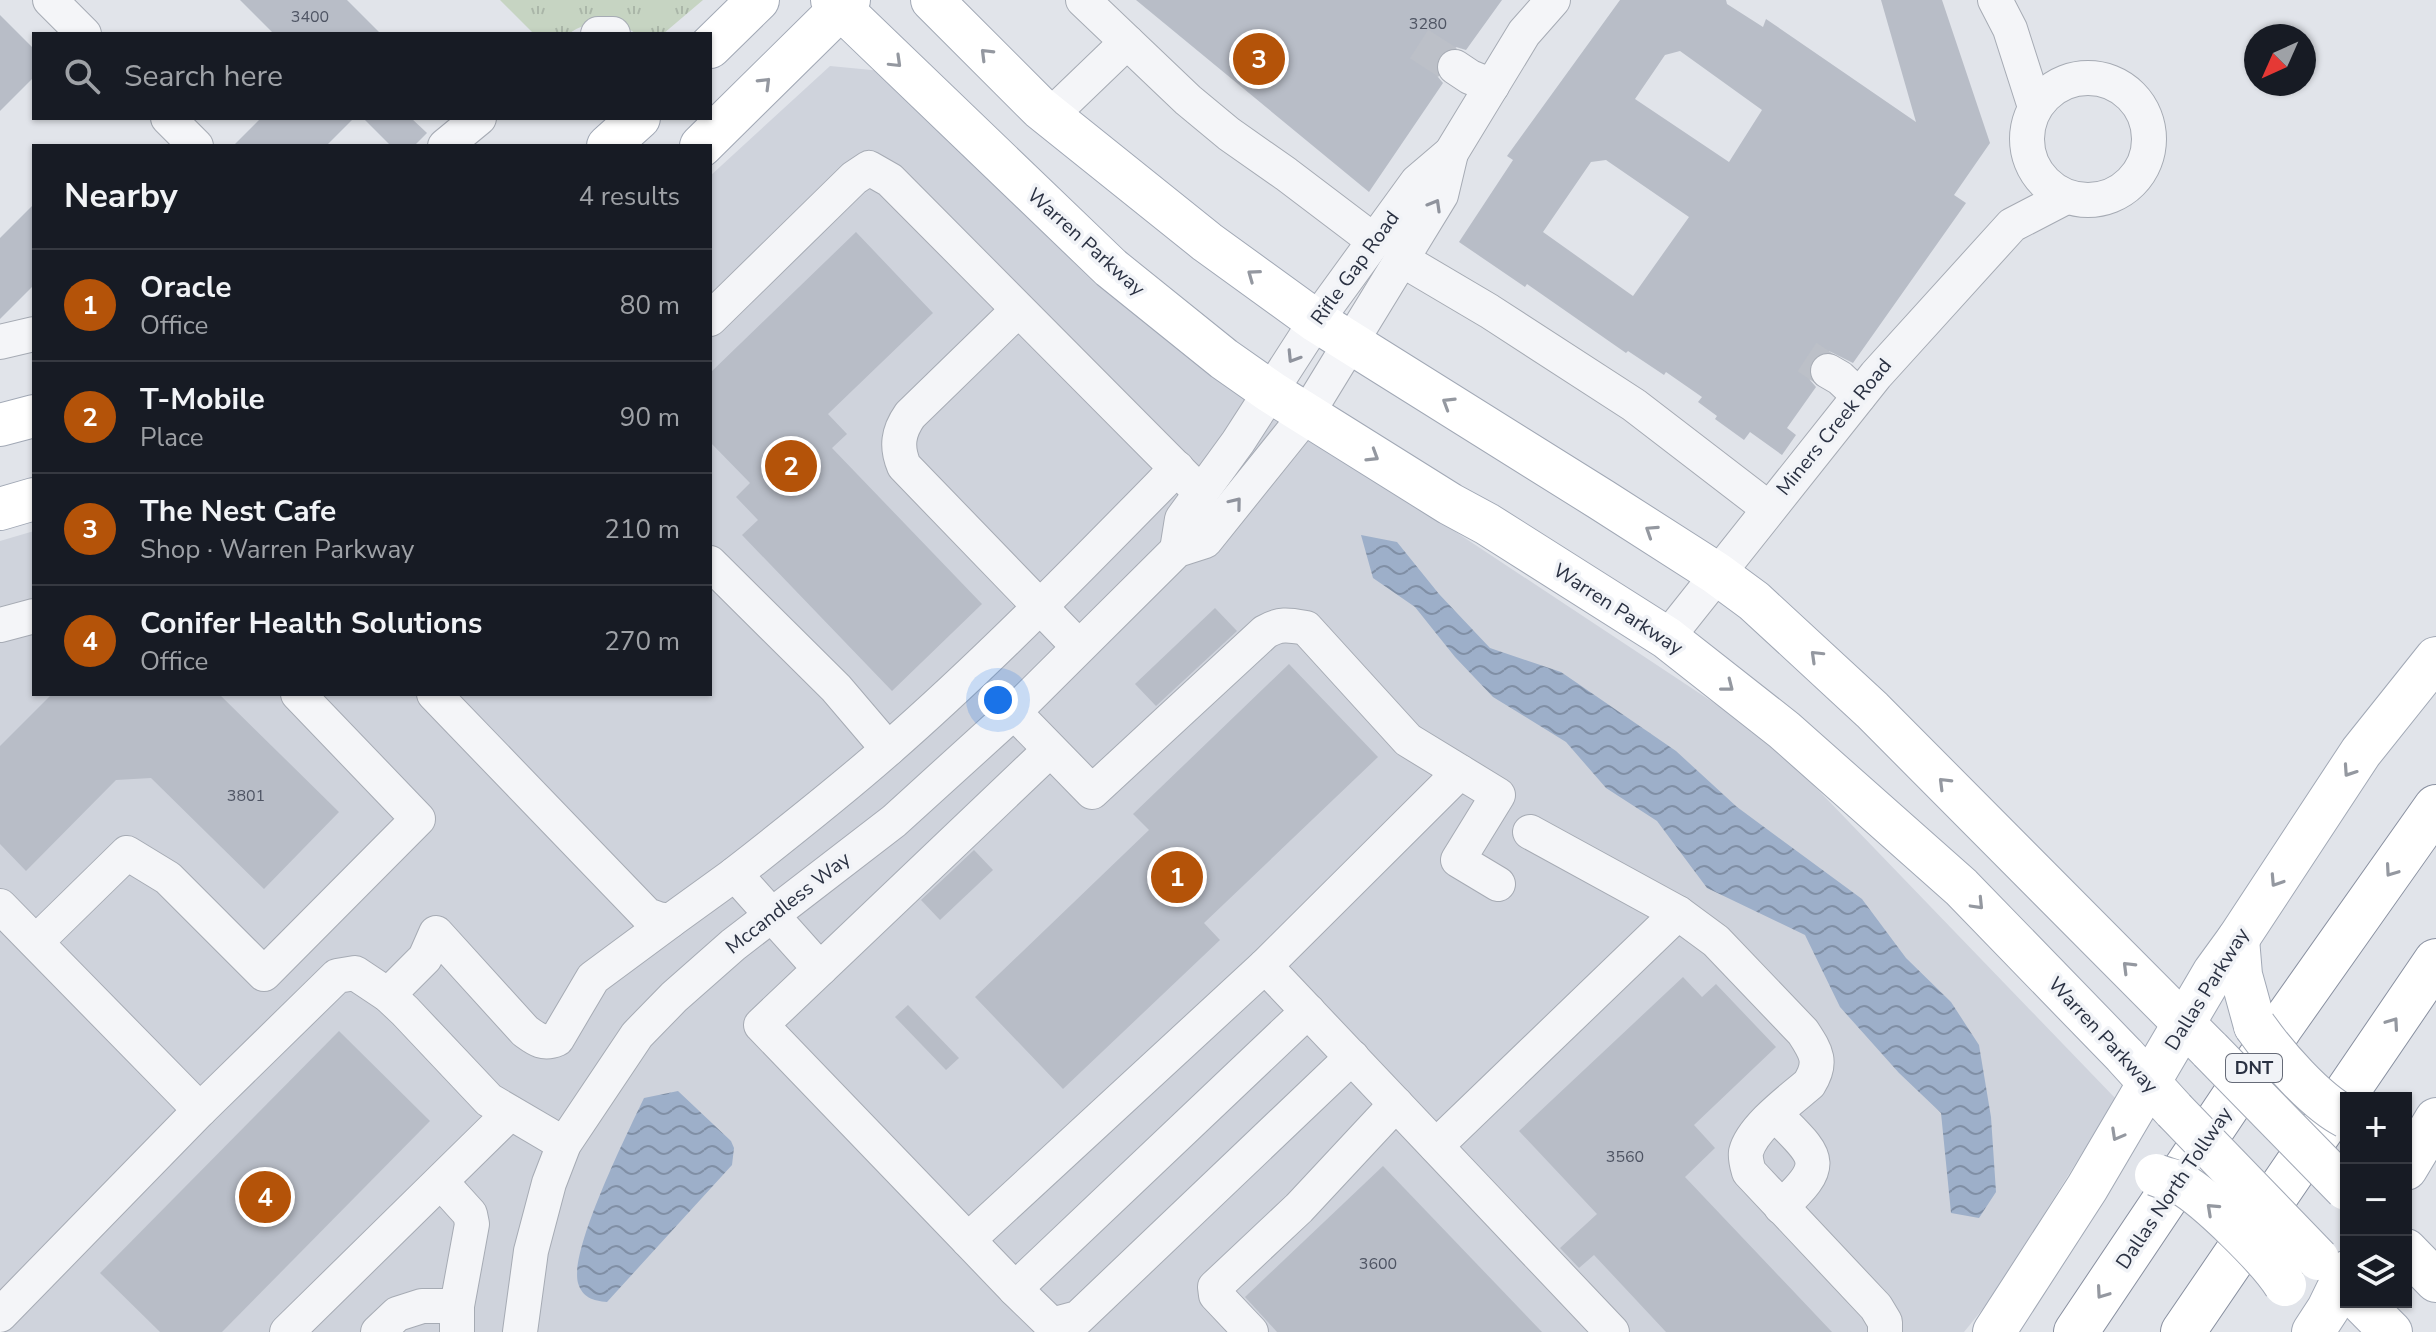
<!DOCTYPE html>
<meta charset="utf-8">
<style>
:root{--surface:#171b24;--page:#242831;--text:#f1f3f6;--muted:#9ea1a6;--line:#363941;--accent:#b45309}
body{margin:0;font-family:"Nunito Sans",sans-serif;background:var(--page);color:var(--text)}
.controls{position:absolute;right:24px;bottom:24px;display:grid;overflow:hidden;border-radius:0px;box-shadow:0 2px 6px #0004}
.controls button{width:72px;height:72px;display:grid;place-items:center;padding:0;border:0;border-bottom:2px solid var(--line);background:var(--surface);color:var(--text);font:40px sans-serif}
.compass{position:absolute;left:2244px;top:24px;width:72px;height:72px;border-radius:50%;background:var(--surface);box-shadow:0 2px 6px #0004;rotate:225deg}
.you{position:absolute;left:998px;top:700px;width:28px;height:28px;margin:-20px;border:6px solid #fff;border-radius:50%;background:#1a73e8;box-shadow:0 0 0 12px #1a73e833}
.badge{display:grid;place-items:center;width:52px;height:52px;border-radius:50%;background:var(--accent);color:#fff;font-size:26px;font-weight:700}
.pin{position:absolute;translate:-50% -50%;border:4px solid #fff;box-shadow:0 2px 8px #0006}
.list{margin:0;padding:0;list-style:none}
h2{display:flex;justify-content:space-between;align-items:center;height:104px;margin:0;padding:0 32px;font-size:34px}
h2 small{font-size:26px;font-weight:400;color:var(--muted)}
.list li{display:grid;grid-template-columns:52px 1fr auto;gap:24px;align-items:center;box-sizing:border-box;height:112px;padding:0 32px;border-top:2px solid var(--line)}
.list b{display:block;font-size:30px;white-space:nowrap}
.list p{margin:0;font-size:26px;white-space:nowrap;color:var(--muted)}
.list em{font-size:26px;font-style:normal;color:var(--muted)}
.icon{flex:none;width:44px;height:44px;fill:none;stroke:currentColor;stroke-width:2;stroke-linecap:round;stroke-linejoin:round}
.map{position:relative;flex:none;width:2436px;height:1332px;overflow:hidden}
.search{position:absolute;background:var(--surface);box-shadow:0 2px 6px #0004;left:32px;top:32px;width:680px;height:88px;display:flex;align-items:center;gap:20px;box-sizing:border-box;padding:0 28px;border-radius:0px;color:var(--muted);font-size:30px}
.panel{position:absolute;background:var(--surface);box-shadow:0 2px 6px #0004;left:32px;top:144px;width:680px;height:552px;border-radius:0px}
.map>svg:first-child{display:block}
.built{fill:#cfd3dc}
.grass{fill:url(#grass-tufts)}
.water{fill:url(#water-waves)}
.building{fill:#b8bdc7;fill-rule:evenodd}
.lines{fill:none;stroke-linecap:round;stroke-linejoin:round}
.minor-tunnel{stroke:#bcc0c8;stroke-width:34;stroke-dasharray:34 17;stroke-linecap:butt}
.minor-casing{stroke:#a6abb4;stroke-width:36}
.major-casing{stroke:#a1a8b5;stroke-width:44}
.highway-casing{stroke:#8990a0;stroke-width:46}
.minor{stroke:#f4f5f8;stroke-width:34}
.major{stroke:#fff;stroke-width:42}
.highway{stroke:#fff;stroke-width:44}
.major-bridge-casing{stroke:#a1a8b5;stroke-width:44;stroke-linecap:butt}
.major-bridge{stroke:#fff;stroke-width:42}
.oneway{stroke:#9498a0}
.oneway2{stroke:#8f939d}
.labels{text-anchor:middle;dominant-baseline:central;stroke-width:7;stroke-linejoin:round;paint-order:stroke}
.number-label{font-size:16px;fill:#4e5463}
.shield{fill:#f1f3f7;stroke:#666b78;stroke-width:2}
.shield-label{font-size:18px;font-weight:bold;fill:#2a3142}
.street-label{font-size:20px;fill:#2a3142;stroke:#f1f3f7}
</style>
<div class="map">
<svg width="2436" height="1332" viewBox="0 0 2436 1332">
<defs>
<pattern id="grass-tufts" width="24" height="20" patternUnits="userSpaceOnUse" patternTransform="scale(2)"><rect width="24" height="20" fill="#c6d4c2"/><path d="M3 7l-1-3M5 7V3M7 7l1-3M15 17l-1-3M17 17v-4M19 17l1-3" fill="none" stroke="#aab6a8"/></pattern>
<pattern id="water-waves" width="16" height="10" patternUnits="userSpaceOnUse" patternTransform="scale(2)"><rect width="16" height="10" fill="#9dafc9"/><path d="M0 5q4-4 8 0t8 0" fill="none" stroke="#808fa5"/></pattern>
</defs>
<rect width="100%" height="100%" fill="#e1e4ea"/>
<path class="built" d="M830,66L882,71L1329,448L1770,740L2116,1099L1990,1300L1964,1332H0V541L34,531V694H710V176Z"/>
<path class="grass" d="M500,0H703L663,34H636C618,19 587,19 569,34H534Z"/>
<g class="water">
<path d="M1361,535L1397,542L1439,594L1490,648L1561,672L1676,751L1737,807L1862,899L1906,958L1951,1002L1979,1045L1991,1117L1996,1192L1979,1218L1951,1213L1941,1113L1899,1073L1840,1007L1805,935L1707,888L1657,821L1606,788L1566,742L1493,697L1455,657L1415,607L1373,578Z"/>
<path d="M678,1091L731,1141L734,1148L732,1165L607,1302C593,1301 582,1297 578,1283C569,1250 628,1132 644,1098Z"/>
</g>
<g class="building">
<path d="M240,0H347L381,34H274Z"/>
<path d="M1136,0H1502L1466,50L1456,47L1445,50L1439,55L1435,66L1438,77L1443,83L1369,192Z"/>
<path d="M1620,0H1726L1727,4L1763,27L1766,19L1916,122L1881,0H1942L1990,143L1954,195L1966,203L1853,363L1829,351L1819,353L1811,360L1808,372L1810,380L1816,387L1787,428L1796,435L1782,455L1750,432L1744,440L1715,419L1717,416L1698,402L1702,397L1666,372L1664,375L1628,351L1626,353L1527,284L1525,287L1459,242L1513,160L1507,156ZM1680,51L1762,110L1729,162L1635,99L1665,55ZM1606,160L1689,217L1633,296L1543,232L1591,162Z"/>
<path d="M0,15L34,49V77L0,111Z"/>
<path d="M261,118H354L326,146H233Z"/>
<path d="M363,118H411L427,133L414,146H391Z"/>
<path d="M34,204V285L0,319V238Z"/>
<path d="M856,232L933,313L828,414L847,434L832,448L982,604L892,691L742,535L758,520L736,497L750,483L710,442V373Z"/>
<path d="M1215,608L1237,631L1156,706L1135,684Z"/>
<path d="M1289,664L1378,757L1204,923L1220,940L1063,1089L975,997L1149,830L1133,814Z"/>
<path d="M52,694H219L339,812L264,889L151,778L116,780L26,871L0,844V746Z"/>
<path d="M974,850L993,870L940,920L921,900Z"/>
<path d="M1683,977L1702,997L1716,984L1776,1047L1694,1125L1715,1148L1685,1177L1832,1332H1666L1594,1255L1579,1268L1560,1248L1597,1214L1519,1131Z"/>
<path d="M908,1005L959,1058L946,1070L895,1017Z"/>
<path d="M339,1031L430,1121L222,1332H160L100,1273Z"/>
<path d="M1383,1166L1542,1332H1277L1245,1297Z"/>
</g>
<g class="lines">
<g class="minor-tunnel">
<path d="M1419,44L1455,67"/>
<path d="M1807,357L1828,371"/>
</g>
<defs>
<g id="minor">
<path d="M50,0L84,34"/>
<path d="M1083,0L1188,100L1229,134L1286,174L1373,240"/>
<path d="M1995,0L2010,29L2035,107"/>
<path d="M598,34H613"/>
<path d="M1455,67L1470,77L1492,86"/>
<circle cx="2088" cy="139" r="61"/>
<path d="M1050,116L1127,42"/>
<path d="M168,118L196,146"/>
<path d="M445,146L479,118"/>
<path d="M1401,259L1489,311L1634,405L1768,508"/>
<path d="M1018,310L910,415C898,432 896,447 904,466L1078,646"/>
<path d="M710,319L854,178L869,168L890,180L1201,493"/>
<path d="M0,342L34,334"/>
<path d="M1828,371L1840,378L1859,396"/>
<path d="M1177,550L1182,519L1238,442L1316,321L1417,182L1451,153L1524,33L1553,0"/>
<path d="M710,563L836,688L888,749"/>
<path d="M0,625L34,616"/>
<path d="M1667,638L1876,375L2012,225L2066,197"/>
<path d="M434,694L647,915L658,919L670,921L735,874L820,969L761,1025L968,1240L1265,966L1612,1332"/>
<path d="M1014,712L1092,792L1265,632C1280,623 1289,625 1306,628L1408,740L1498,795L1458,860L1498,884"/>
<path d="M1530,832L1678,913L1716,941L1803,1032C1816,1052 1823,1062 1809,1084C1790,1100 1752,1128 1746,1152C1745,1159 1747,1165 1749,1172L1876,1307L1885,1322V1332"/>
<path d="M735,874C786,834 837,794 886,751C988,662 1082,565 1177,468"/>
<path d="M0,906L200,1110L337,976L355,973L388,995L405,1011L489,1100L564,1144"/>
<path d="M36,942L127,853L168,878L264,974L418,819L298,694"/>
<path d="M1265,966L1460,772"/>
<path d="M820,969L1050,750"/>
<path d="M388,995L425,958L436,933L525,1031C536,1039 543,1045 557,1039L593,978L670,921"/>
<path d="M1775,1114C1817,1157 1830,1162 1781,1207"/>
<path d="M1436,1146L1678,913"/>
<path d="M441,1182L470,1214L472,1224L457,1306V1332"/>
<path d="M968,1240L1015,1289L1308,1011"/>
<path d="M1015,1289L1052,1325L1078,1318L1352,1057"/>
<path d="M0,1315L200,1110"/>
<path d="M287,1332L510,1113"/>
<path d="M378,1332L397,1314L422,1306H457"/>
<path d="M520,1332L531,1251L549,1183L564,1144L637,1035L674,997L733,945L894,821L1014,712L1177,550L1205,541L1307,414L1441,195L1451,153"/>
<path d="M1251,1332L1216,1295L1215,1287L1299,1208L1396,1104"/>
</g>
<g id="major">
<path d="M832,0L1111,268L1224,359L1271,392L1450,504L1487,524L1667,638L1784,730L1961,887L2124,1055L2174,1110"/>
<path d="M932,0L1040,108L1207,242L1316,321L1602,500L1716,573L1754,601L1872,710L2210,1050"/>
<path d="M710,47L758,0"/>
<path d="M608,146L639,118"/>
<path d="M701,146L849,0"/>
<path d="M0,425L34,416"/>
<path d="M0,509L34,499"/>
<path d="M2238,939L2241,975L2255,1026"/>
<path d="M2406,1169L2436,1119"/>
<path d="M2406,1250L2436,1281"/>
<path d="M2361,1302L2391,1332"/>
<path d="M1994,1332L2087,1188L2214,972L2238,939L2361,752L2436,658"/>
<path d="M2313,1332L2328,1309L2346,1272"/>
</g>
<g id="highway">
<path d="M2076,1332L2282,1025L2436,807"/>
<path d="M2183,1332L2436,961"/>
</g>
</defs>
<use href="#minor" class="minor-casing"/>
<use href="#major" class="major-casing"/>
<use href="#highway" class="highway-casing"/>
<use href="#minor" class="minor"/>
<use href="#major" class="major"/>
<use href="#highway" class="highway"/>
<defs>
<g id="major-bridge">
<path d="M2255,1026C2276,1056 2315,1101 2346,1117"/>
<path d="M2210,1050L2346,1189"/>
<path d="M2174,1110L2318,1259"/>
<path d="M2156,1175C2163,1178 2173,1180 2180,1183C2207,1198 2269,1259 2285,1285"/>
</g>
</defs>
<use href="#major-bridge" class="major-bridge-casing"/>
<use href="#major-bridge" class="major-bridge"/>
</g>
<defs><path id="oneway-chevron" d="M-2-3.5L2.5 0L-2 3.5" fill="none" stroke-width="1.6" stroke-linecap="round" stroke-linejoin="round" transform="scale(2)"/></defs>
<g class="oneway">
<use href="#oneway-chevron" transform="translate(986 54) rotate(-135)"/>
<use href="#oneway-chevron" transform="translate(896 62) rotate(44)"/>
<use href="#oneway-chevron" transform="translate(765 83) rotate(-45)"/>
<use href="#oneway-chevron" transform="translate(1253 275) rotate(-144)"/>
<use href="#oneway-chevron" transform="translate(1448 403) rotate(-148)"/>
<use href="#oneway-chevron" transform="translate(1373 456) rotate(32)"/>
<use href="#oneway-chevron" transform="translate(1651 531) rotate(-147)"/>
<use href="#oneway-chevron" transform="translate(1816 656) rotate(-136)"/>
<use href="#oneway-chevron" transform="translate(1728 686) rotate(38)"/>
<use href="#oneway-chevron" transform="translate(2349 771) rotate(124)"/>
<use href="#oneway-chevron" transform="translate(1944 783) rotate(-135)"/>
<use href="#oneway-chevron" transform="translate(2391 871) rotate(125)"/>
<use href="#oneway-chevron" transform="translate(2276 881) rotate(123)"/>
<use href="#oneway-chevron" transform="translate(1978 904) rotate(46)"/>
<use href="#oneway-chevron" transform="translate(2128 967) rotate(-135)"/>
<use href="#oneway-chevron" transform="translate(2393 1023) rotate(-55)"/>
<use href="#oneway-chevron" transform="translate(2117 1135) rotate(119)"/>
<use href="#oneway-chevron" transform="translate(2212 1209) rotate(-137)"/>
<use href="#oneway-chevron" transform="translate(2102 1293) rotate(125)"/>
</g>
<g class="oneway2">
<use href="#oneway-chevron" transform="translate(1435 205) rotate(-60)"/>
<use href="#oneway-chevron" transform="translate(1293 357) rotate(122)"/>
<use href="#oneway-chevron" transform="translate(1236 503) rotate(-51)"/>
</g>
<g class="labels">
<g class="number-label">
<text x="310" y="17">3400</text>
<text x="1428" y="24">3280</text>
<text x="246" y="796">3801</text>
<text x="1625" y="1157">3560</text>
<text x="1378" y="1264">3600</text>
</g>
<rect class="shield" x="2226" y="1054" width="56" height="28" rx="6"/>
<g class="shield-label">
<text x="2254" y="1068">DNT</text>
</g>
<g class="street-label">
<text transform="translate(1086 242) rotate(42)">Warren Parkway</text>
<text transform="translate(1355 268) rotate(-54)">Rifle Gap Road</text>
<text transform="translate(1834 427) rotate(-51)">Miners Creek Road</text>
<text transform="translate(1618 609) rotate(33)">Warren Parkway</text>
<text transform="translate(788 903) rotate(-38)">Mccandless Way</text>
<text transform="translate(2207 989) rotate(-58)">Dallas Parkway</text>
<text transform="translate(2103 1035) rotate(47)">Warren Parkway</text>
<text transform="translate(2174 1188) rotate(-56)">Dallas North Tollway</text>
</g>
</g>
</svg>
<div class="controls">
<button>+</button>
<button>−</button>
<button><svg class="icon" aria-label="layers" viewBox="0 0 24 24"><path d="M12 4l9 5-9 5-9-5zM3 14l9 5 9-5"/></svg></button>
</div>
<svg class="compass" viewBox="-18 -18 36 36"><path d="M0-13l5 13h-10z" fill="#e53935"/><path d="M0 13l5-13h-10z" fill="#9ea1a6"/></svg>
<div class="you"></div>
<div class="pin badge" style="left:1177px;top:877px">1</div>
<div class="pin badge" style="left:791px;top:466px">2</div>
<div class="pin badge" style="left:1259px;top:59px">3</div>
<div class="pin badge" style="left:265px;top:1197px">4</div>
<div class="search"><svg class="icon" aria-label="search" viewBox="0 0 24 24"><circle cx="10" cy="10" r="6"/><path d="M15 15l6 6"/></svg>Search here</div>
<section class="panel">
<h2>Nearby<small>4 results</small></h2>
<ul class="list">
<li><span class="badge">1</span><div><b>Oracle</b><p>Office</p></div><em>80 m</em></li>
<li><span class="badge">2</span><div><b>T-Mobile</b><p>Place</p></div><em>90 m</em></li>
<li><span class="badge">3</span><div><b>The Nest Cafe</b><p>Shop · Warren Parkway</p></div><em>210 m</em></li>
<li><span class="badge">4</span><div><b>Conifer Health Solutions</b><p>Office</p></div><em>270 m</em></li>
</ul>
</section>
</div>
